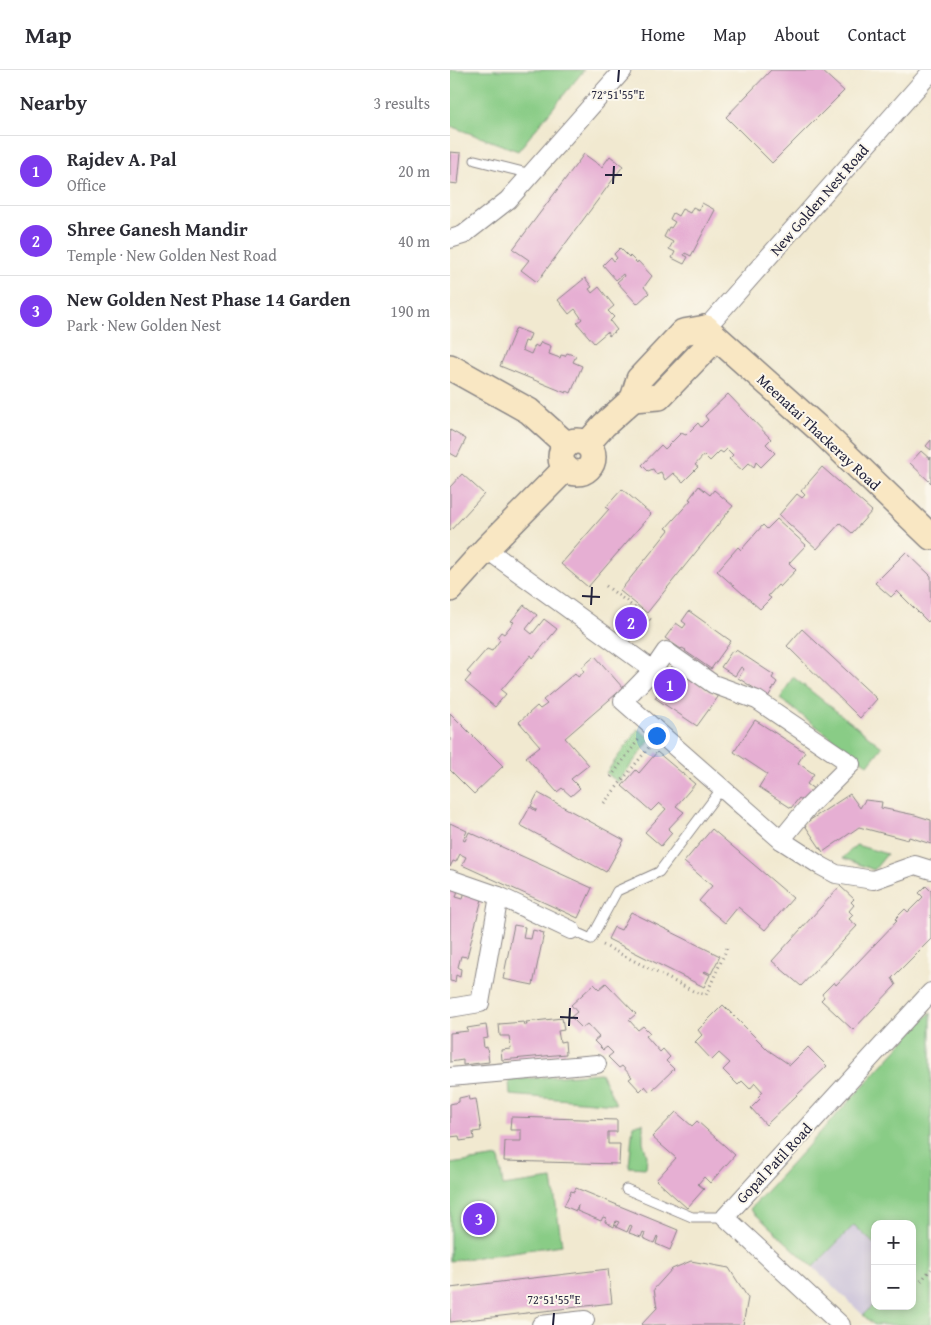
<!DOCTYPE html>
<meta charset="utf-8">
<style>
:root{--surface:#fff;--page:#f7f7f7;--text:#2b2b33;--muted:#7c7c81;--line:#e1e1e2;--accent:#7c3aed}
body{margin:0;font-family:"Gentium Book Plus",serif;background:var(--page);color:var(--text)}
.controls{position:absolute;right:15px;bottom:15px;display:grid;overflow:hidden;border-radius:10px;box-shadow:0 2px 8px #0003}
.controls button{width:45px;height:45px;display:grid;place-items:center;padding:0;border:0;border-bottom:1px solid var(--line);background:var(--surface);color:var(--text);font:25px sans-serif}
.you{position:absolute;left:206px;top:665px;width:18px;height:18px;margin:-12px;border:4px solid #fff;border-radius:50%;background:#1a73e8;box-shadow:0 0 0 8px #1a73e833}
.badge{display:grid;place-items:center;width:32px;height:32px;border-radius:50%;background:var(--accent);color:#fff;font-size:16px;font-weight:700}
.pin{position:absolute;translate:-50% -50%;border:2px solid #fff;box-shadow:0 1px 5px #0006}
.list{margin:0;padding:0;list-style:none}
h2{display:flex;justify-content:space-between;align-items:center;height:65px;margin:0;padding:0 20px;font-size:21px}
h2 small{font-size:16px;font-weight:400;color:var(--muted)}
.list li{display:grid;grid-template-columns:32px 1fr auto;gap:15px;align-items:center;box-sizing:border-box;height:70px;padding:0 20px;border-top:1px solid var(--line)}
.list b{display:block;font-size:19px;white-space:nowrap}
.list p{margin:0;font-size:16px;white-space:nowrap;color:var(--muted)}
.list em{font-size:16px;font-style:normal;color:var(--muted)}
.map{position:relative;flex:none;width:481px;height:1255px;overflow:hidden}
header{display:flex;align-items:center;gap:30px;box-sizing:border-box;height:70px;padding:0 25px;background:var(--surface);border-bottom:1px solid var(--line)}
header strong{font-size:24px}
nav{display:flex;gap:28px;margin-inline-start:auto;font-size:18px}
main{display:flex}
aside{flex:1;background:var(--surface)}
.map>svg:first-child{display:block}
.industrial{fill:#c8bfd8}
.green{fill:#89cc86;stroke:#567760}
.building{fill:#e6afd3}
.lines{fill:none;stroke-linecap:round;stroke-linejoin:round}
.lane-casing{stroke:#8a8686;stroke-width:11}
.street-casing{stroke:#8a8686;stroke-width:20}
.secondary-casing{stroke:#8a8686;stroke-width:28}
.path{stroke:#8a8686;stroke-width:3;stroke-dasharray:1 4;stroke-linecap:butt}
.lane{stroke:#fff;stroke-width:9}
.street{stroke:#fff;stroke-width:18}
.secondary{stroke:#f9e7c3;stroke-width:25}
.ticks{fill:none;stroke:#22223b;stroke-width:2}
.labels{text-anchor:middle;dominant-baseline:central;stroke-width:4;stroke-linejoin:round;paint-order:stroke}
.street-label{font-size:15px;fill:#22223b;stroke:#fbf7ec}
.ticks-label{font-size:12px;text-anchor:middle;fill:#22223b;stroke:#fbf7ec;stroke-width:4;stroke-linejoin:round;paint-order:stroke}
</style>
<header>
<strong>Map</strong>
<nav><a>Home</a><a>Map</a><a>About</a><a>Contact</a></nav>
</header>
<main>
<aside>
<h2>Nearby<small>3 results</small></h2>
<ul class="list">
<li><span class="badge">1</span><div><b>Rajdev A. Pal</b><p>Office</p></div><em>20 m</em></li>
<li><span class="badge">2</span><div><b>Shree Ganesh Mandir</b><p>Temple · New Golden Nest Road</p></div><em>40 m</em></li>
<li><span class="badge">3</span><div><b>New Golden Nest Phase 14 Garden</b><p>Park · New Golden Nest</p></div><em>190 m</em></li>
</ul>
</aside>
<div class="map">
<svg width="481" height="1255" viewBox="0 0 481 1255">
<rect width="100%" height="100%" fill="#fbf7ec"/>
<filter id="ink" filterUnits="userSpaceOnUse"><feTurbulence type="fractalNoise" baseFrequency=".02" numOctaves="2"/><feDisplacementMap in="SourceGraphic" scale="10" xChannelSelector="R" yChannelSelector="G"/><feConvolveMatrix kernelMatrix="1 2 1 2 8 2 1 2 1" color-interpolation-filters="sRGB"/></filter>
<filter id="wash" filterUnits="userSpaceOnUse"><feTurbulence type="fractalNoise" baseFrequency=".0096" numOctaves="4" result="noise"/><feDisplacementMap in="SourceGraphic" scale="20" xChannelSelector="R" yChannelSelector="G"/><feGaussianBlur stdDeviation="1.12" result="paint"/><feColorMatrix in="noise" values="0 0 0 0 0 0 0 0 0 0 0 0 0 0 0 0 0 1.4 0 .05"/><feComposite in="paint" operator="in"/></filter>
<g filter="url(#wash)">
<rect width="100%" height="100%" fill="#f1e9d0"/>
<path class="industrial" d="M404,1155L425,1175V1233L413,1245L363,1197Z"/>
<g class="green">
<path d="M0,0H134L68,81L0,56Z"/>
<path d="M343,607L432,677L418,695L330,629Z"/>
<path d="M188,659L201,669L168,712L156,703Z"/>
<path d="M406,775L437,784L424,800L393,788Z"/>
<path d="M481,942V1255H424L413,1245L425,1233V1236H462V1154H425V1175L404,1155L363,1197L300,1139Z"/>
<path d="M151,1003L166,1034L60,1025L59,1010Z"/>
<path d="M193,1053V1072L197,1086L196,1098L179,1097L183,1055Z"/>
<path d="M49,1087L53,1116L102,1109L112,1175L0,1191V1094Z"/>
</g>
<g id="blocks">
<g class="building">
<path d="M321,0H371L394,21L322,93L276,47Z"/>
<path d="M0,82L11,83L8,114L0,113Z"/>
<path d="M134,84L152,97L160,86L173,96L87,212L71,200L79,190L63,179Z"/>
<path d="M252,133L265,140L241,186L235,183L234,185L238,187L234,194L222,188L225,182L219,179L223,172L214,167L219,157L221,158L225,152L220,149L223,143L228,146L232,139L240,143L243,137L249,140Z"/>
<path d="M170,178L179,187L180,186L187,193L188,191L202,206L194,217L199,223L187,234L167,212L174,206L173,204L166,210L153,195L161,187L164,191L167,188L164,184Z"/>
<path d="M135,208L142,217L139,219L142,223L149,217L164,236L158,241L164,247L160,251L167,260L159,266L157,262L144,273L127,253L132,249L125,239L119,244L108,230Z"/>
<path d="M66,258L81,264L78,272L75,271L72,280L81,284L85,275L88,277L91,272L101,276L99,284L110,288L111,285L115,286L117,283L126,286L123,292L132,296L121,323L117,321L116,323L50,296Z"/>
<path d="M278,324L321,369L316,374L325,383L311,397L306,392L304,397L299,393L292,400L279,389L283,385L277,379L273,383L270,381L260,391L254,385L245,395L248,397L233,412L223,403L215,410L211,402L206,404L203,399L198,401L192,395L211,375L215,379L231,363L236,365L248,353L251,357L258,350L255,346Z"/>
<path d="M0,360L16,369L7,387L0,383Z"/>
<path d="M481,370V380L476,376Z"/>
<path d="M471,381L480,389L481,387V413L460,393Z"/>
<path d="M372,397L422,441L402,463L390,453L367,479L329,445L347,424L352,428L355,425L351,421Z"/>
<path d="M12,404L34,424L0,461V417Z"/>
<path d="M249,416L260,425L264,420L283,436L197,543L170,521L219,460L216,458L241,430L239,429Z"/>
<path d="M172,419L201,444L138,517L111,494L159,439L156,437Z"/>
<path d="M327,449L356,475L339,493L346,500L330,517L328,515L318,526L321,528L310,539L267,501L288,477L291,480L313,455L317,459Z"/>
<path d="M456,482L481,506V548L478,552L447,521L441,527L425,513Z"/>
<path d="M74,535L87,545L76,559L82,564L94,549L107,559L83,588L81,585L51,620L56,624L45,637L15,612L21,605L17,602L37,579L42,581L50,570L47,567L51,562L54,564L64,552L61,551Z"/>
<path d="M239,541L281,571L261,599L235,581L236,580L232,578L231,579L215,568L226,553L233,558L236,554L232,551Z"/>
<path d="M352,559L427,629L410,648L337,576Z"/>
<path d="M286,580L324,605L322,608L327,612L318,627L288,608L294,599L291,597L285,606L271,597L282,581L284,582Z"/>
<path d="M145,586L173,618L115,668L139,695L121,709L130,718L121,726L112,718L107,722L76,687L90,676L69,652L87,636L90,639L97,634L93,630L125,603L128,607L134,602L132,597Z"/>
<path d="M225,598L268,627L247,656L205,628Z"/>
<path d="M0,643L53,696L24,724L0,700Z"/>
<path d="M305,650L355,682L348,693L364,704L357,714L364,719L355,732L349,728L341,738L309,717L317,704L284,682Z"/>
<path d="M207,682L245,714L226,736L234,742L218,759L222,763L211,776L195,762L216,739L209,733L201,741L172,716L186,700L189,703Z"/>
<path d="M88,723L174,770L156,802L70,755L80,737L86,741V739L81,736Z"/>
<path d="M400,724L410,738L415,730L432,732L431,738L465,745L481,750V774L459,767L458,770L409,757L373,782L354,754Z"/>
<path d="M0,753L17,761L13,770L15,771L19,762L142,818L128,848L12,795L16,787L10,784L6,792L3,791L0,797Z"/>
<path d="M262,759L343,828L315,860L288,837L275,853L249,831L262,816L234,792Z"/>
<path d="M0,814L9,816L6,827L13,829L15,820L33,825L17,887L11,886L8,897L11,899L10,907L6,905L5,912L0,911Z"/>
<path d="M390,816L404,829L401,832L404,835L399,841L403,845L399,849L407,856L351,916L322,891Z"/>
<path d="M476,816L481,821V869L442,908L446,915L403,960L371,930L374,927L372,924L384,912L386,915L447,851L445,849L455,839L458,842L473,827L469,823Z"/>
<path d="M181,842L270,886L261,904L255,901L254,902L260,905L254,917L158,869L164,857L171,860Z"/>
<path d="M64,855L75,857L73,868L81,869L83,860L94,863L83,915L53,909Z"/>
<path d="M156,913L186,944L179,950L188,960L193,956L200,963L196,966L210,982L213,979L220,987L216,991L224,999L200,1022L195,1016L190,1021L179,1009L182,1007L172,996L169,998L158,987L163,983L157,977L153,980L144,971L149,967L137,954L132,958L121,947L127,942L121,935L144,914L149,919Z"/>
<path d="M273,935L318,980L340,995L358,977L377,996L316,1055L301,1038L310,1029L308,1027L313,1022L305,1013L300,1019L292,1011L288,1015L273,1000L280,993L269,983L262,990L245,972L252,965L248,960Z"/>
<path d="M112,948L114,960L108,961L110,972L115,971L116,984L52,990L51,980L61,979L59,966H50L49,954L74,952L75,955H77L76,952Z"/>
<path d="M36,955L38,968L33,969L34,978L37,977L39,992L13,995V990L0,992V963L18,961L17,958Z"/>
<path d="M18,1026L19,1030L26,1029L31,1061L23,1062L24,1069L10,1071L9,1066L0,1067V1034L9,1032V1028Z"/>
<path d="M226,1042L242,1056L247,1051L285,1085L260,1113L254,1107L248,1114L254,1119L237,1138L206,1110L226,1088L202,1067Z"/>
<path d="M61,1047L167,1050V1062H158V1074H170L169,1094L54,1091L55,1071H71V1060H60Z"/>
<path d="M126,1118L228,1160L220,1180L206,1174L208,1167L207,1166L204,1173L193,1168L195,1163L193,1162L191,1167L179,1163L182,1156L180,1155L177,1162L166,1157L169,1152L166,1151L164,1157L155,1152L156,1148L153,1147L151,1151L127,1141L128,1135L126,1141L114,1136L121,1121L124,1122Z"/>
<path d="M241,1191L279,1198L298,1228L293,1255H191L207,1238L204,1219L222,1199Z"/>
<path d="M158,1199L162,1233L0,1252V1218Z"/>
</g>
</g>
</g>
<g filter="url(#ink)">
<use href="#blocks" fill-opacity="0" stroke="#8a8686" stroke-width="1"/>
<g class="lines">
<defs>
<g id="lane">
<path d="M25,90L81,104"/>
<path d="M121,860L141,869L167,821L209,802L272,718"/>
<path d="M176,1119L242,1147H275"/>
</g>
<g id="street">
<path d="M0,169L13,165L58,130L173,0"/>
<path d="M256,258L481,2"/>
<path d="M36,479L203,600L173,631L331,770L371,796L386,804L423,810L465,795L481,800"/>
<path d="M203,600L216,581L263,614L307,630L401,694L358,737L331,770"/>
<path d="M0,809L49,826L121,860"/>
<path d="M0,938L30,933L49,826"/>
<path d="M0,1007L147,994"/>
<path d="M91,1255L135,1250"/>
<path d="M391,1255L275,1147L481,922"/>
</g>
<g id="secondary">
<path d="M256,258L369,359L481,467"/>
<path d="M0,297L79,341L117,375"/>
<path d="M183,329L209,327L256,278V258"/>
<path d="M183,329L189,309L233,262L256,258"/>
<circle cx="127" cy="387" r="16"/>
<path d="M137,374L154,355L183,329"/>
<path d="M0,519L36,479L116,398"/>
</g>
</defs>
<use href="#lane" class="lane-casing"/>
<use href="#street" class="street-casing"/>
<use href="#secondary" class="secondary-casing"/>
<g class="path">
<path d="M156,516L201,550"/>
<path d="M161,707L189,669"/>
<path d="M154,733L200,676"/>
<path d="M153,875L245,922L256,925L278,876"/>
<path d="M471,1211L481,1199"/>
</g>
<use href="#lane" class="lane"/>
<use href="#street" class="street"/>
<use href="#secondary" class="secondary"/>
</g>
</g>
<path class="ticks" d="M168,12L169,0M155,105H172M163,114L164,96M132,526L150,527M141,535L142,517M110,947L128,948M119,956L120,938M103,1255L104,1243"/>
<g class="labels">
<g class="street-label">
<text transform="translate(369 130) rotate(-49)">New Golden Nest Road</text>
<text transform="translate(369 362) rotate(43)">Meenatai Thackeray Road</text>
<text transform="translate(324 1093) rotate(-47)">Gopal Patil Road</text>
</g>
</g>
<g class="ticks-label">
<text x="168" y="29">72°51'55"E</text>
<text x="104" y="1234">72°51'55"E</text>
</g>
</svg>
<div class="controls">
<button>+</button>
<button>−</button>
</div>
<div class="you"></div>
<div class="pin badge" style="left:220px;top:615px">1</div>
<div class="pin badge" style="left:181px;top:553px">2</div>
<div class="pin badge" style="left:29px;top:1149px">3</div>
</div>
</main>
